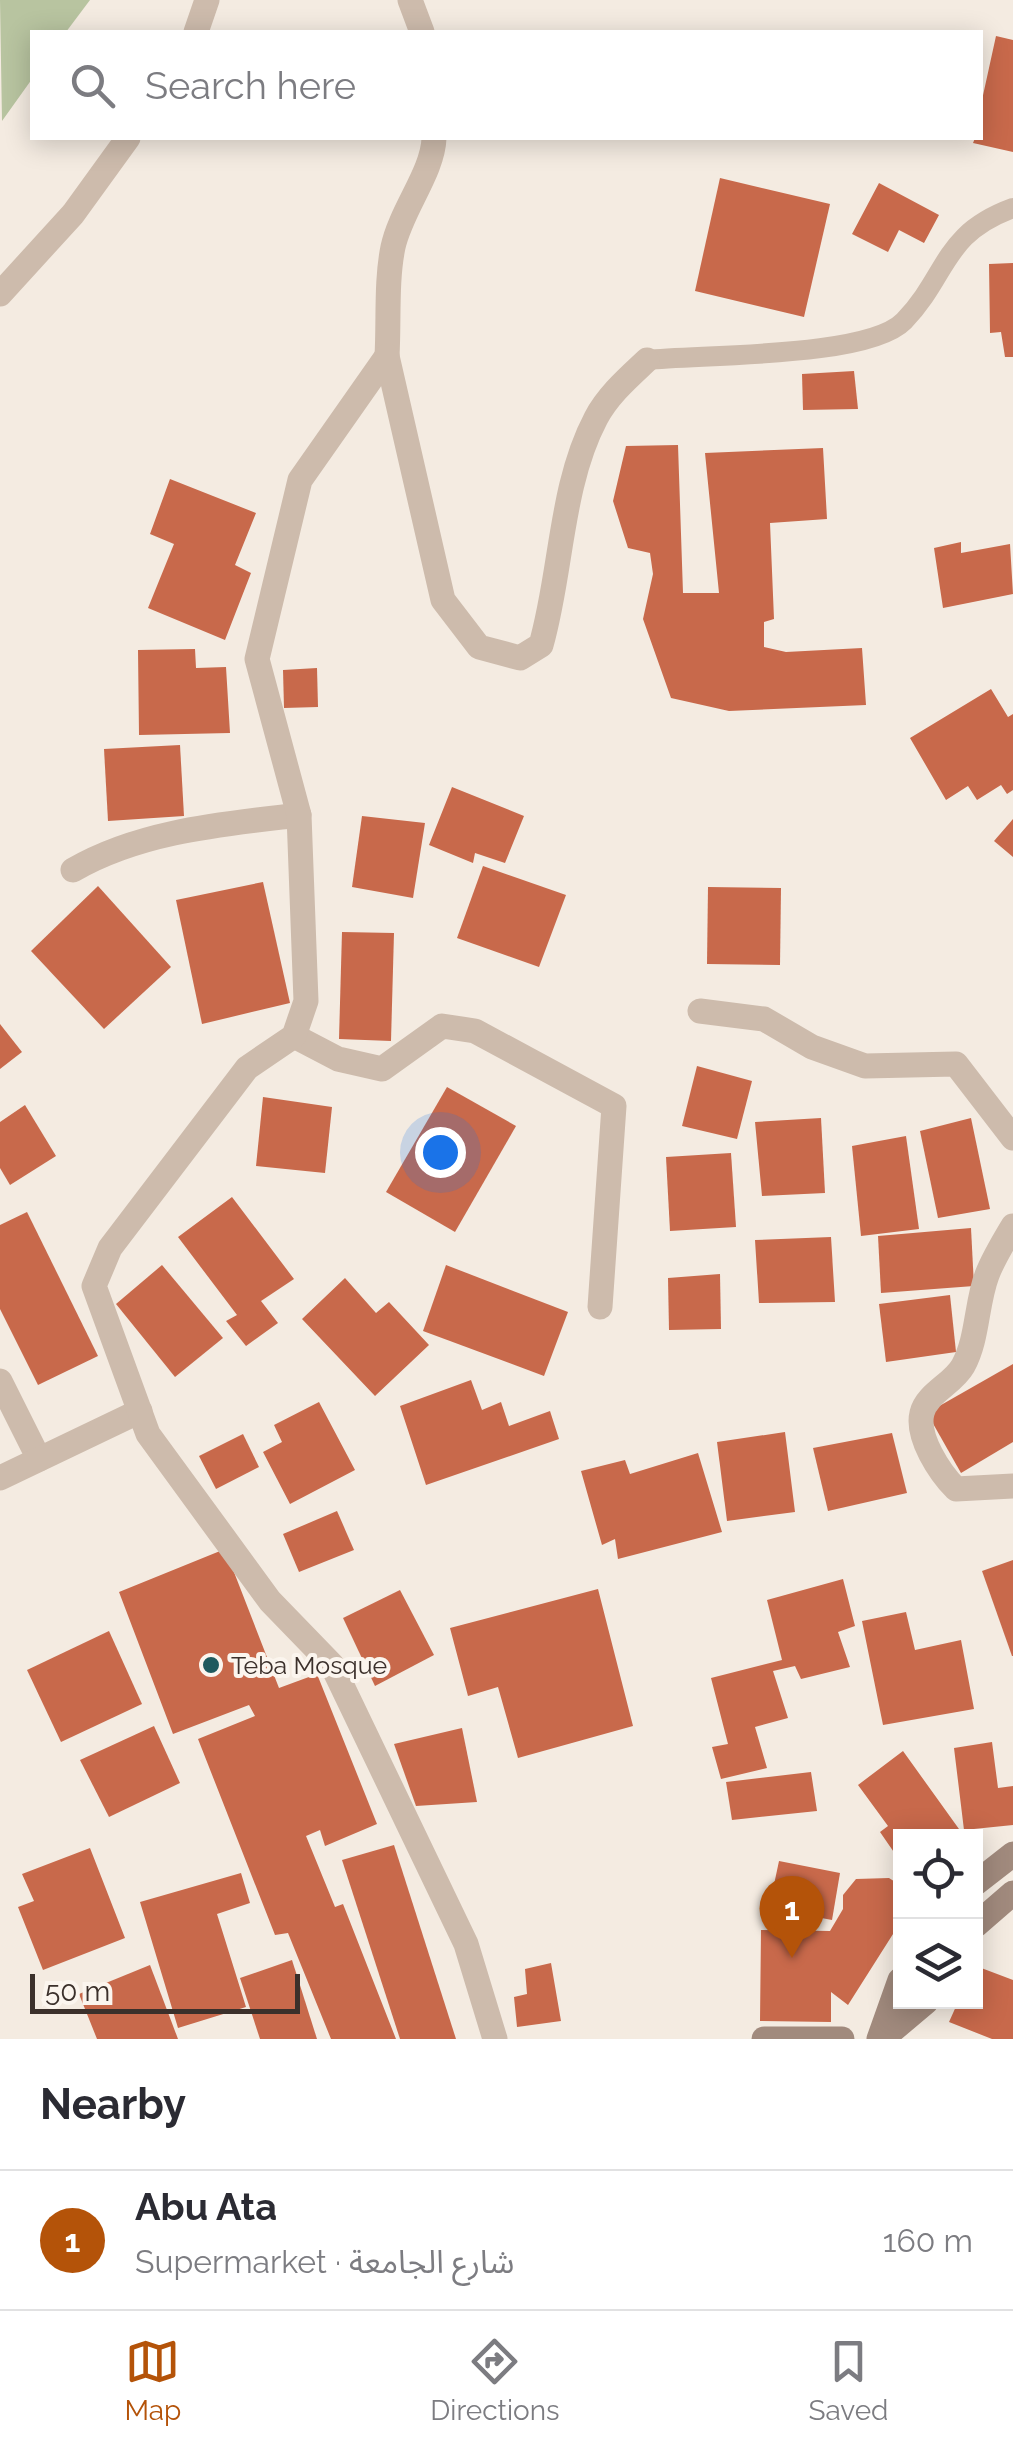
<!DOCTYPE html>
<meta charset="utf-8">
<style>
:root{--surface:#fff;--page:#f7f7f7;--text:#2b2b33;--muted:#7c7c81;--line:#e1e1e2;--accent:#b45309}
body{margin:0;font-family:Raleway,"Noto Sans Arabic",sans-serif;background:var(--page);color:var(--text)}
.controls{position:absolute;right:30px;bottom:30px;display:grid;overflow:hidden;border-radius:0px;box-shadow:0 5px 25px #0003}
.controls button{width:90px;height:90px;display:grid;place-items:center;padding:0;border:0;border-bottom:2px solid var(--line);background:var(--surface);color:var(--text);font:50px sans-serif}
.scale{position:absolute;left:30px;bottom:25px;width:270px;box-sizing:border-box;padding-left:10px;border:5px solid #3b302b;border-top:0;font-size:28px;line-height:35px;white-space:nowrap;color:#3b302b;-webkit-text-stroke:8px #fbf5ee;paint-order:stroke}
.you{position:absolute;left:440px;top:1152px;width:35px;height:35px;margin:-25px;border:8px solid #fff;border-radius:50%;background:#1a73e8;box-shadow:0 0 0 15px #1a73e833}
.badge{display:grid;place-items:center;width:65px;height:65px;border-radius:50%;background:var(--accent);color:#fff;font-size:32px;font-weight:700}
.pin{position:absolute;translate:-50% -82px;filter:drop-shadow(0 2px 5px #0008)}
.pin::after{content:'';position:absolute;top:52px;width:35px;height:30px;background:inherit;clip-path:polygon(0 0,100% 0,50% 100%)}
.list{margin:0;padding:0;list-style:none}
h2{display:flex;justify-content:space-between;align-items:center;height:130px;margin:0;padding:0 40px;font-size:42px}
h2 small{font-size:32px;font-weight:400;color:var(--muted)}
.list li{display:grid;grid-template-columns:65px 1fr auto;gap:30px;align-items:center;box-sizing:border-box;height:140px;padding:0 40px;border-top:2px solid var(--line)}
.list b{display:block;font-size:38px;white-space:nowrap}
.list p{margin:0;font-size:32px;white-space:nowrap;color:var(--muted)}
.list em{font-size:32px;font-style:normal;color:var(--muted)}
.icon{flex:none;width:55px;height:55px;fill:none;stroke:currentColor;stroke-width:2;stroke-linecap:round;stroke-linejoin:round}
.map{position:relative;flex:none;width:1013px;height:2039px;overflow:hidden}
.search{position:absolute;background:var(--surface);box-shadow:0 5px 25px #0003;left:30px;right:30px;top:30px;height:110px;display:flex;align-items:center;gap:25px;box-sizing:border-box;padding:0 35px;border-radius:0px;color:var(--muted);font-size:38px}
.sheet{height:270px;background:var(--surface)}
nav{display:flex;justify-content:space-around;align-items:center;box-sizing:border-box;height:140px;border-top:2px solid var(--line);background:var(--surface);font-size:28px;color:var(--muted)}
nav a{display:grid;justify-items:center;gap:5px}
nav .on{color:var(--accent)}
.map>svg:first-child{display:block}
.green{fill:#b8c4a0}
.building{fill:#c8694b}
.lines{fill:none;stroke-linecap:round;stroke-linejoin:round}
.service{stroke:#cdbbac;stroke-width:20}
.minor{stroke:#cdbbac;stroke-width:25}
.secondary{stroke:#a18a7d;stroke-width:25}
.poi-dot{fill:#1f5a5e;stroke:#fbf5ee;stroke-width:4}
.labels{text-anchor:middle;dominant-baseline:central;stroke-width:8;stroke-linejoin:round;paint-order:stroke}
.poi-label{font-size:25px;fill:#3b302b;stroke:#fbf5ee;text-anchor:start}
</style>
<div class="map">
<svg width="1013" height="2039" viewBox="0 0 1013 2039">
<rect width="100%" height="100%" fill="#f4ebe1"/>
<path class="green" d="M0,0H90L66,32H32V79L2,121Z"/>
<g class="building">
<path d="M996,36L1013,40V152L973,143L975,138H980V109Z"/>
<path d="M720,178L830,204L804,317L695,291Z"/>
<path d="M879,183L939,215L924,243L899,230L888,252L852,234Z"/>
<path d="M1013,263V357H1005L1001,332L990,333L989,264Z"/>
<path d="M854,371L858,409L803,410L802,374Z"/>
<path d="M678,445L683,593H719L705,453L823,448L827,519L770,523L774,619L764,622V647L786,652L862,648L866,705L729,711L671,698L643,619L653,574L650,553L628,548L613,501L626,446Z"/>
<path d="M170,479L256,513L235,565L251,573L225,640L148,608L174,544L150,534Z"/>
<path d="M961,542V553L1010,544L1013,594L943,608L934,548Z"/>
<path d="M195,649L196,668L226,667L230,733L139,735L138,650Z"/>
<path d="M317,668L318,707L284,708L283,670Z"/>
<path d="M991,689L1008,717L1013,714V790L1007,794L1001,785L977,800L968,786L946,800L910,738Z"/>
<path d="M180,745L184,816L108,821L104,749Z"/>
<path d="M452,787L524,816L505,863L475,853L473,863L429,845Z"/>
<path d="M362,816L425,823L413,898L352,887Z"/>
<path d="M1013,819V857L994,841Z"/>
<path d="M483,866L566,895L539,967L457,938Z"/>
<path d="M263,882L290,1003L202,1024L176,900Z"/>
<path d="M98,886L171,967L104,1029L31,951Z"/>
<path d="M708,887L781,888L780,965L707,964Z"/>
<path d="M342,932L394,933L391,1041L339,1039Z"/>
<path d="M0,1024L22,1052L0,1069Z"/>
<path d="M697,1066L752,1081L737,1139L682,1126Z"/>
<path d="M447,1087L516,1126L455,1232L386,1192Z"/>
<path d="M263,1097L332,1107L325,1173L256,1166Z"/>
<path d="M25,1105L56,1156L10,1185L0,1168V1122Z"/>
<path d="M821,1118L825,1193L762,1196L755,1122Z"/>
<path d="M971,1118L990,1209L938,1218L920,1131Z"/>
<path d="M906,1136L919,1229L861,1236L852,1146Z"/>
<path d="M731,1153L736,1227L670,1231L666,1157Z"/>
<path d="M232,1197L294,1279L261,1301L278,1323L246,1346L226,1321L237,1315L178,1237Z"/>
<path d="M27,1212L98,1356L38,1385L0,1309V1225Z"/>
<path d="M971,1228L974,1286L881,1293L878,1236Z"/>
<path d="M831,1237L835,1302L759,1303L755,1240Z"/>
<path d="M162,1265L223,1338L175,1377L116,1304Z"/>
<path d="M446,1265L568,1312L544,1376L423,1331Z"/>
<path d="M720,1274L721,1329L669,1330L668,1278Z"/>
<path d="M345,1278L376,1313L389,1302L429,1345L375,1396L302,1319Z"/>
<path d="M950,1295L956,1352L886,1362L879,1304Z"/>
<path d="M1013,1364V1442L961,1473L927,1413Z"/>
<path d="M471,1380L482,1410L501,1402L509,1426L550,1411L559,1439L426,1485L400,1406Z"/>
<path d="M319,1402L355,1470L290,1504L263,1452L282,1442L274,1425Z"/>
<path d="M785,1432L795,1512L727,1521L717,1442Z"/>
<path d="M892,1433L907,1493L828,1511L813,1448Z"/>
<path d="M243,1434L259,1467L216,1489L199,1456Z"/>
<path d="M698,1453L722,1532L618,1559L615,1539L602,1545L581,1471L625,1460L630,1474Z"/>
<path d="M337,1511L354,1550L299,1572L283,1534Z"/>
<path d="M225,1549L279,1688L317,1674L377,1824L325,1846L320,1830L306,1836L335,1907L343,1904L396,2039H331L288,1933L275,1935L198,1739L255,1716L249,1705L173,1734L119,1592Z"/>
<path d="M1013,1560V1656H1012L982,1571Z"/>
<path d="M843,1579L855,1626L838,1632L850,1667L801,1679L795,1666L773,1671L788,1718L755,1727L767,1768L721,1779L712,1747L728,1744L711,1678L782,1660L767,1600Z"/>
<path d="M598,1589L633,1726L518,1758L498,1687L468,1696L450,1628Z"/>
<path d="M400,1590L434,1655L375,1686L343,1618Z"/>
<path d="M906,1612L915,1650L961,1640L974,1709L883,1725L862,1621Z"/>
<path d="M109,1631L142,1704L61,1742L27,1670Z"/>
<path d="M154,1726L180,1783L109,1817L80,1760Z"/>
<path d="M462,1728L477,1802L416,1806L394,1744Z"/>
<path d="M992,1742L998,1788L1013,1786V1825L964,1830L954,1748Z"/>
<path d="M903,1751L964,1836H900V1861L880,1832L888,1826L858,1785Z"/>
<path d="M811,1772L817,1811L732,1820L726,1782Z"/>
<path d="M394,1845L456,2039H400L342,1860Z"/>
<path d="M90,1848L125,1938L43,1970L18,1907L34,1901L22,1874Z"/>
<path d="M779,1861L840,1873L832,1920L769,1908Z"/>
<path d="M241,1873L250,1903L217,1914L246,2007L178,2028L140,1902Z"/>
<path d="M889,1878L900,1885V1923L848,2005L831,1992V2022L760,2021L761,1930L830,1931L843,1909V1895L856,1879Z"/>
<path d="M292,1960L317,2039H260L240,1978Z"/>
<path d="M551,1963L561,2021L517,2027L514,1997L527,1994L525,1969Z"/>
<path d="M150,1965L178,2039H97L79,1994Z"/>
<path d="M976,1966L1013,1980V2039H992L949,2022L958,2002H976Z"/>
</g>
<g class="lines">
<path class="service" d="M647,360C703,354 868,358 904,321C949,274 942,234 1013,208"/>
<g class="minor">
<path d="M410,0L422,32"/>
<path d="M196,32L207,0"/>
<path d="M0,294L73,214L128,138"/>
<path d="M387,356C389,321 386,281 393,247C401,210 433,172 434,138"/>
<path d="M73,870C140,831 223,824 299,815"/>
<path d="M700,1011L764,1019L812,1047L865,1066L956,1064L1013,1138"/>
<path d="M294,1036L338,1059L382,1069L442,1026L475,1031L614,1106L600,1307"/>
<path d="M1013,1226C1004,1241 993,1259 987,1275C976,1304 978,1339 963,1366C953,1384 927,1393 922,1413C916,1437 940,1473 956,1489L1013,1486"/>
<path d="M0,1381L39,1459"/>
<path d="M0,1478L140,1411"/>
<path d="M495,2039L466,1944L332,1665L270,1601L148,1434L94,1286L110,1248L247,1068L294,1036L306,1001L299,815L257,659L300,480L387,356L443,600L479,647L520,658L541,645C562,572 560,486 596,418C608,395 629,377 647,360"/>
</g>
<g class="secondary">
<path d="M976,1883L1013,1854"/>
<path d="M976,1925L1013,1893"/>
<path d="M764,2039H842"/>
<path d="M879,2039L900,1980"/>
<path d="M882,2039L926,2002"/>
</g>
</g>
<circle class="poi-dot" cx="211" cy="1665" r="10"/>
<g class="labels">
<g class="poi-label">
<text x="231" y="1665">Teba Mosque</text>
</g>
</g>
</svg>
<div class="controls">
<button><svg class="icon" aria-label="locate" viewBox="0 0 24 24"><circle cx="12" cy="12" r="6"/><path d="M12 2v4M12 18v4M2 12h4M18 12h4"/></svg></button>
<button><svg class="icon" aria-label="layers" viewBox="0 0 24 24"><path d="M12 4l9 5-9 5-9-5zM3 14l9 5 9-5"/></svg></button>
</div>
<div class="scale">50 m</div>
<div class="you"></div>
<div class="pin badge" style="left:792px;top:1958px">1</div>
<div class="search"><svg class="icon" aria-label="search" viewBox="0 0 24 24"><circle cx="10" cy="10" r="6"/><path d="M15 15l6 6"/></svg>Search here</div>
</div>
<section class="sheet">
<h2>Nearby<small></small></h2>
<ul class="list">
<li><span class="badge">1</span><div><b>Abu Ata</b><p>Supermarket · شارع الجامعة</p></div><em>160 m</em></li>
</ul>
</section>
<nav>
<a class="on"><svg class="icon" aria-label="map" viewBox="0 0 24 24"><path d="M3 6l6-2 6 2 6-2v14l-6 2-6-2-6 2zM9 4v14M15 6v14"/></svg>Map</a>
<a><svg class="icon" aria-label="directions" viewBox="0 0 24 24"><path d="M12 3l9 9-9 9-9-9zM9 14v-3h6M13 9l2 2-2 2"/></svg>Directions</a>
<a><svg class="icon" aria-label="saved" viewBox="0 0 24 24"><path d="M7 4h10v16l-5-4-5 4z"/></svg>Saved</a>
</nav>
